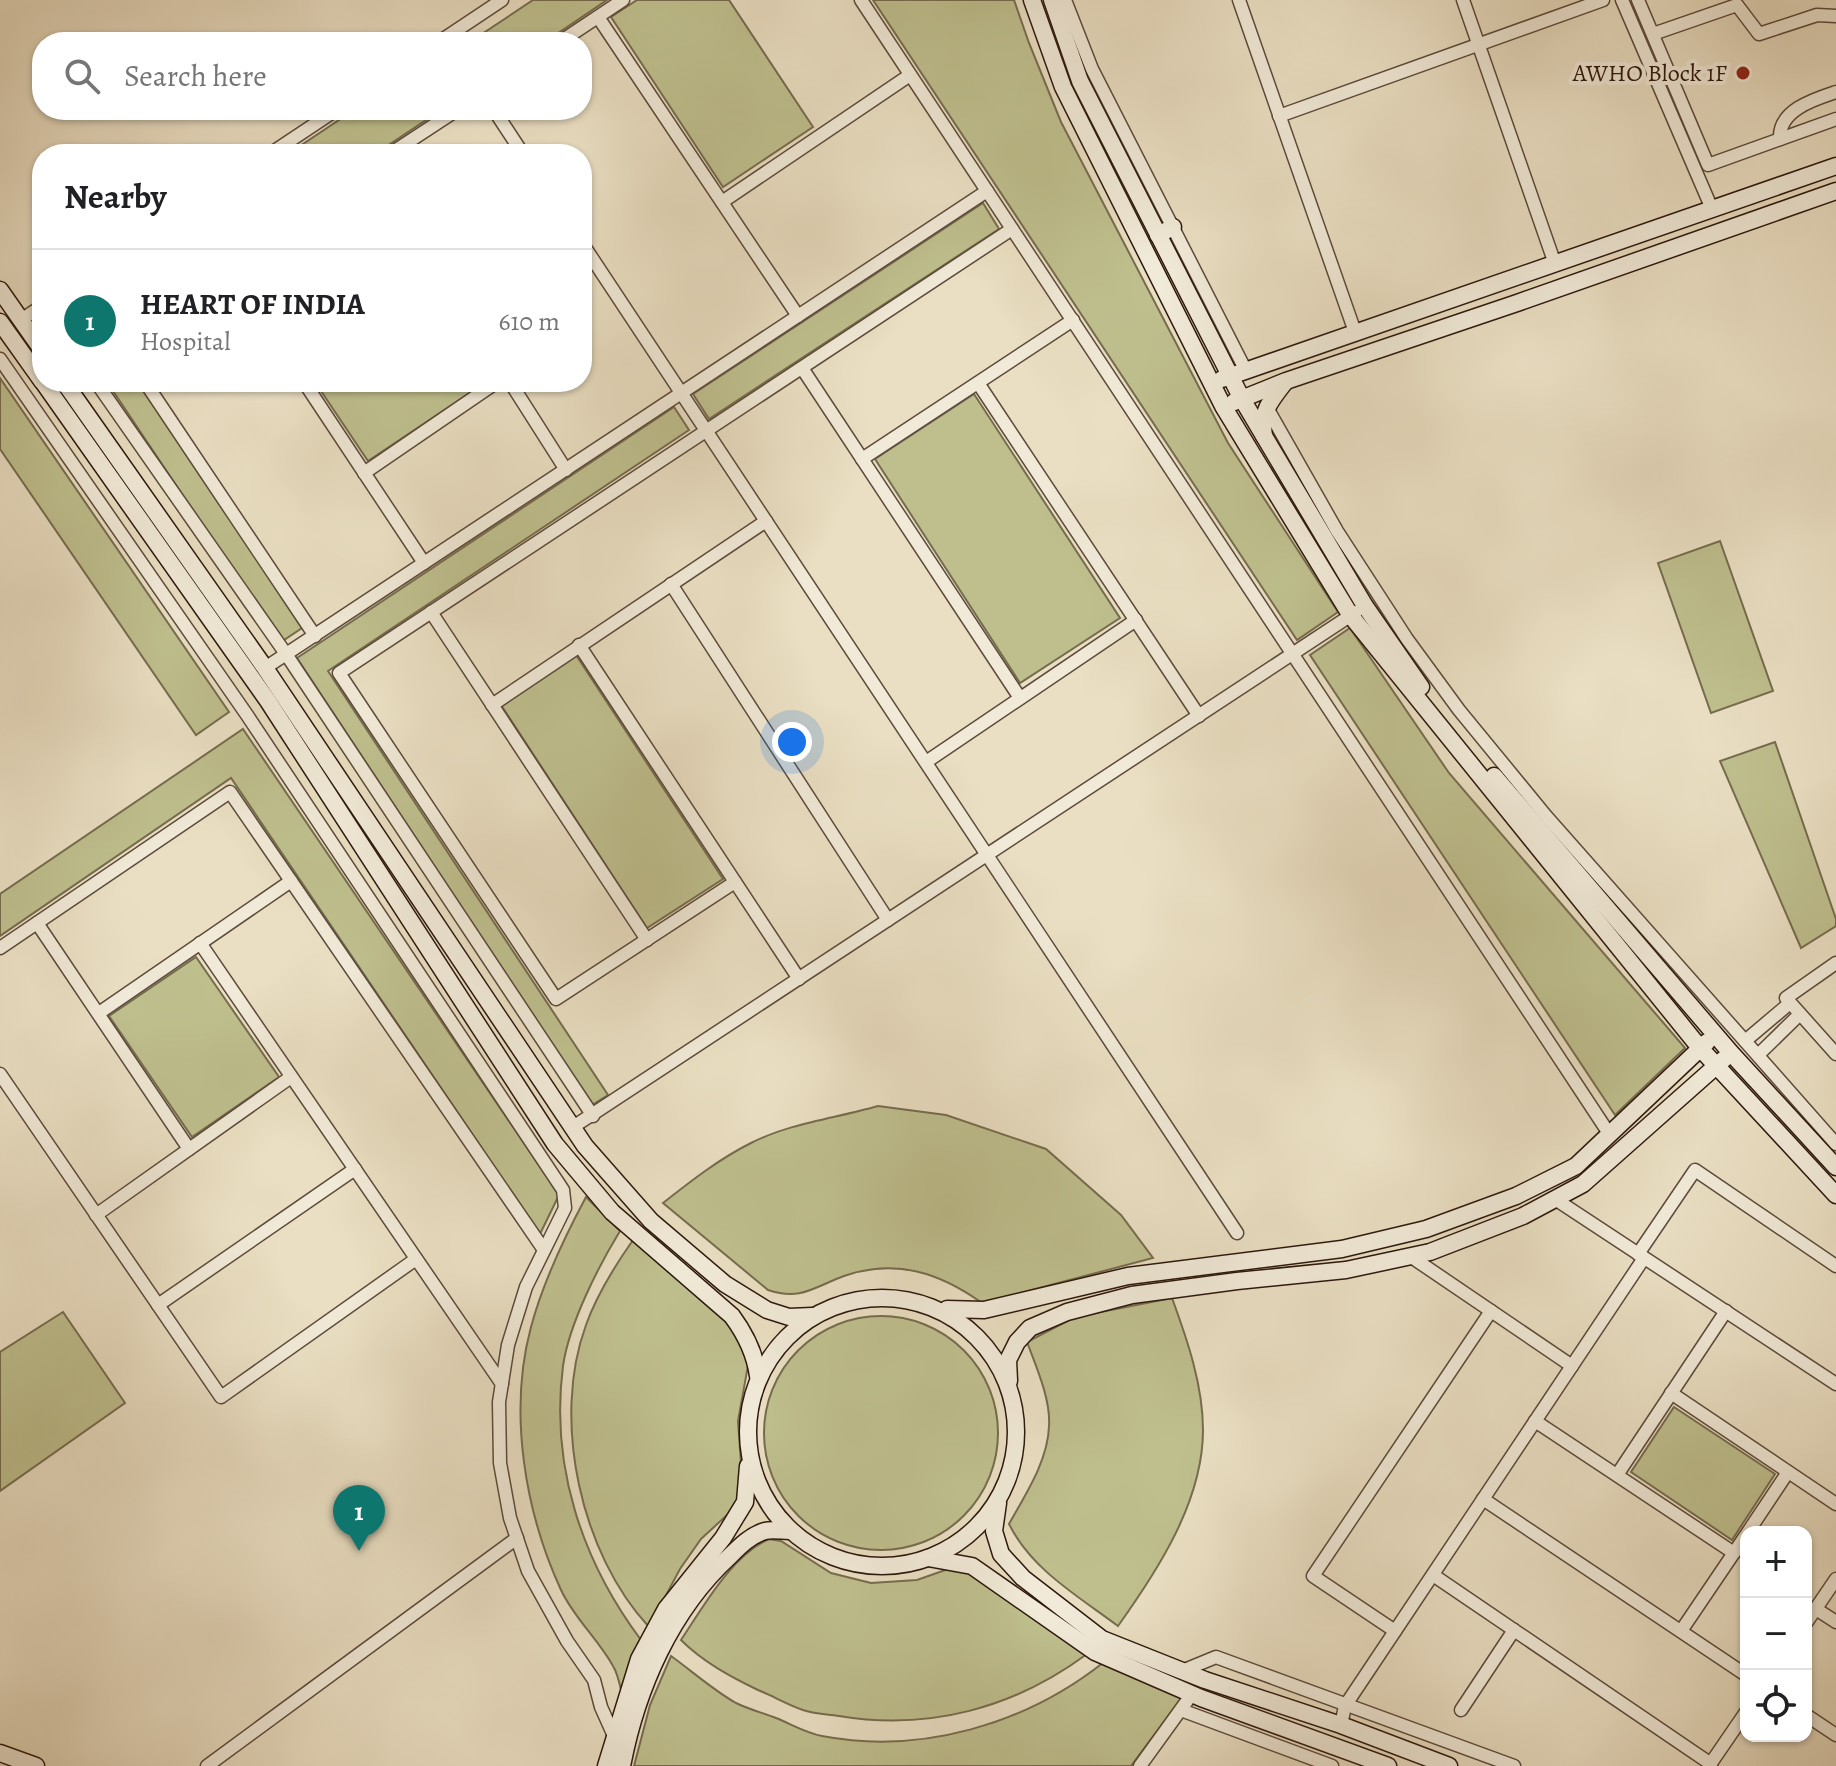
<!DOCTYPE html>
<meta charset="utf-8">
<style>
:root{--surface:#fff;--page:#f6f6f6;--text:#202124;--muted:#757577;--line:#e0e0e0;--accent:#0f766e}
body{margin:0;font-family:Alegreya,serif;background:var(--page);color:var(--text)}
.controls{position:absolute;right:24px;bottom:24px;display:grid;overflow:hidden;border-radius:16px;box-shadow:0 2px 6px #0004}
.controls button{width:72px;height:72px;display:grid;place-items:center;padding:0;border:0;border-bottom:2px solid var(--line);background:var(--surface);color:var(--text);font:40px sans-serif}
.you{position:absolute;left:792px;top:742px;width:28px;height:28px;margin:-20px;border:6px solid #fff;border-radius:50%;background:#1a73e8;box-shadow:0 0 0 12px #1a73e833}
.badge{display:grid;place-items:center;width:52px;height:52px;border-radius:50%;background:var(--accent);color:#fff;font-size:26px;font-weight:700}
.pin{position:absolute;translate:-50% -66px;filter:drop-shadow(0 2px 4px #0008)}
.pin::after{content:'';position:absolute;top:42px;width:28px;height:24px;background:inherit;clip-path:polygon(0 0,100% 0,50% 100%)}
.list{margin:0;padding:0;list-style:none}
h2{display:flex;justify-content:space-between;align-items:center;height:104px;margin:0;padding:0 32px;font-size:34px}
h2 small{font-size:26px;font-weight:400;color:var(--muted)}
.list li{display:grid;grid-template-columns:52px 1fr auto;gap:24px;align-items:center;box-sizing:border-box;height:144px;padding:0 32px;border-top:2px solid var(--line)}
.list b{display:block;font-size:30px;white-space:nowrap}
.list p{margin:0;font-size:26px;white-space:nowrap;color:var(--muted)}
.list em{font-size:26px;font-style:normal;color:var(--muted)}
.icon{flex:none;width:44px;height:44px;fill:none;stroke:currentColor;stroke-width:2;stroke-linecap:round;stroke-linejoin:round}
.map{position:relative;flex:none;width:1836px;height:1766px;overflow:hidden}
.search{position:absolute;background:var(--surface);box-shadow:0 2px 6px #0004;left:32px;top:32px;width:560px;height:88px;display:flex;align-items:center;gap:20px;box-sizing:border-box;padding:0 28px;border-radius:32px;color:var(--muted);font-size:30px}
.panel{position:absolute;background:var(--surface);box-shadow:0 2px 6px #0004;left:32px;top:144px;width:560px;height:248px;border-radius:32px}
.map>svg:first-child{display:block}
.green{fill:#bfbf8e;stroke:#766c4e;stroke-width:2}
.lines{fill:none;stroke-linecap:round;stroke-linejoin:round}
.street-casing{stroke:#5c4a3b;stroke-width:15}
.secondary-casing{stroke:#2d180e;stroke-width:19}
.street{stroke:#f1ead8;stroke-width:12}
.secondary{stroke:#f1ead8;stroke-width:16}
.poi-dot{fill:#8f2418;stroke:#f1ead8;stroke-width:3}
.labels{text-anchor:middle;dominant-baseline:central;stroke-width:8;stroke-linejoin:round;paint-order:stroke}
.poi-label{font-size:24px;fill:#2d180e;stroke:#f1ead8;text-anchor:end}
</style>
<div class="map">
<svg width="1836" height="1766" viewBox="0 0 1836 1766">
<rect width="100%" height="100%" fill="#eadfc3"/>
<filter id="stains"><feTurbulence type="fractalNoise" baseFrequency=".0025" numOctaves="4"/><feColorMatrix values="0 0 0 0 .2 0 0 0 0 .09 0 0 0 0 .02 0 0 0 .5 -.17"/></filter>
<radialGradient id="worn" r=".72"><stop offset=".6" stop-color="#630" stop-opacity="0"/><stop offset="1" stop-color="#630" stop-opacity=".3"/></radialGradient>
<g class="green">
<path d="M533,0H607L545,42H470Z"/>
<path d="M637,0H729L813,127L723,187L611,17Z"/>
<path d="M873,0H1014L1029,43L1061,122L1228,443L1338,612L1297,640Z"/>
<path d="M354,110H441L375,154H288Z"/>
<path d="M983,203L999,229L709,419L693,394Z"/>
<path d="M0,378L229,712L196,735L0,449Z"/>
<path d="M107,382H139L302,628L281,642Z"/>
<path d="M315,382H486L368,461Z"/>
<path d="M974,394L1120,618L1020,683L875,459Z"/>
<path d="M674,407L689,430L328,671L608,1095L592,1105L297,658Z"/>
<path d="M1720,541L1773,691L1711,713L1658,563Z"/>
<path d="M1350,628L1449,773L1685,1048L1615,1115L1310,655Z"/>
<path d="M576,655L723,879L647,928L501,705Z"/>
<path d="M243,729L559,1195L540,1234L231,778L0,936V894Z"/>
<path d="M1775,742L1836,919V926L1801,948L1720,761Z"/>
<path d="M196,957L279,1077L192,1137L109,1016Z"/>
<path d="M878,1106L946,1115L1046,1149L1121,1215L1153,1258L982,1303C940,1273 896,1258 844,1276C814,1287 801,1301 768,1290L663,1203C691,1181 719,1159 751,1143C790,1123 837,1118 878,1106Z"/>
<path d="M586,1197L620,1231C598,1267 569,1324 563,1366C550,1466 582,1561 641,1640L622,1695C620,1685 618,1674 613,1666C598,1639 574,1618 561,1590C525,1512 508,1412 531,1327C543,1282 564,1238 586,1197Z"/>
<path d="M633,1240L730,1325L749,1360L738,1421L743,1491L727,1515L701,1539L680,1569L649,1627C581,1554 551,1420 586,1325C597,1294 614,1267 633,1240Z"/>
<path d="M1172,1298C1187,1339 1203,1385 1203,1430C1203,1501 1158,1570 1118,1626C1078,1596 1032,1570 1009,1524C1025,1495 1048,1461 1049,1426C1051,1400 1036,1366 1027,1342L1075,1317Z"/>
<path d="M63,1312L125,1403L0,1491V1352Z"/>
<circle cx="881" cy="1433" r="117"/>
<path d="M1674,1407L1775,1474L1732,1540L1631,1472Z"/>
<path d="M769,1539L781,1541L831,1573L871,1583L917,1580L948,1569L968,1571L1087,1654C1014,1708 929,1731 839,1716C827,1714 814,1714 803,1710C788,1705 773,1696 758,1690C731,1677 703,1662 681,1640C703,1607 732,1555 769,1539Z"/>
<path d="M671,1656C692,1671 713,1690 736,1703C748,1709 763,1713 776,1718C791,1724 806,1733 822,1736C921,1755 1026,1724 1104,1662L1183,1696L1131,1766H634L650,1705Z"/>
</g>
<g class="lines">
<defs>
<g id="street">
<path d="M861,0L1610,1135"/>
<path d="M1065,0L1092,69L1244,367"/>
<path d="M1239,0L1355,332"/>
<path d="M1463,0L1555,264"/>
<path d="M1622,0L1712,209"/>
<path d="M1638,0L1708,165L1836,119"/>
<path d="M598,17L798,316"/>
<path d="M1653,34L1737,5L1759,34L1817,15L1836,16"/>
<path d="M439,42L502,0"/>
<path d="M560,42L623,0"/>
<path d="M494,110L523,154"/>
<path d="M1279,116L1603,0"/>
<path d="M1780,139C1778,110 1815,99 1836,92"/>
<path d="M270,154L336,110"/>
<path d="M390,154L457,110"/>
<path d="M722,202L910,75"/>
<path d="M582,243L1237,1233"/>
<path d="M21,320L42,306"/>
<path d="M0,359L247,715L563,1190L565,1208L526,1287L508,1345L499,1402L500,1463L510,1518L528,1571L567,1641L594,1680L601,1707L614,1736"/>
<path d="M802,368L1020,698"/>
<path d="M96,382L286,654L593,1116"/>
<path d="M145,382L315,636"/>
<path d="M304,382L424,563"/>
<path d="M510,382L566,470"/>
<path d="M978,383L1199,716"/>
<path d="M1266,406L1337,531L1407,639L1459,710L1546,816L1836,1144"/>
<path d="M862,459L1073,320"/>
<path d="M364,473L497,382"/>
<path d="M671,584L888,920"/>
<path d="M431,612L647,940"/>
<path d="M579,645L799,979"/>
<path d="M265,668L987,191"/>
<path d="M492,705L766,521"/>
<path d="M926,762L1136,620"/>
<path d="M735,882L556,999L339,673L1012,229"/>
<path d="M37,923L189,1149"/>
<path d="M200,943L502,1384"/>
<path d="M0,948L230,792L544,1250"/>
<path d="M1836,963L1786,998L1836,1054"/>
<path d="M99,1013L291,881"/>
<path d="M1745,1041L1790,1003"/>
<path d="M1758,1055L1800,1014"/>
<path d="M0,1074L221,1397L416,1259"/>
<path d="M573,1127L1356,612"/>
<path d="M1555,1199L1836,1384"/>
<path d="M96,1215L291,1077"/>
<path d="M1638,1254L1695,1170L1836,1266"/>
<path d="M1410,1256L1572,1366"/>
<path d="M158,1305L355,1169"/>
<path d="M1671,1393L1836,1504"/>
<path d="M1535,1421L1734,1553"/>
<path d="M1617,1475L1726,1311"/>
<path d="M1483,1499L1746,1675"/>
<path d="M1748,1532L1788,1472"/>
<path d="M1433,1575L1711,1764"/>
<path d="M1816,1609L1836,1622"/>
<path d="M1806,1623L1836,1579"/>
<path d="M1395,1631L1313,1576L1491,1311"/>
<path d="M1681,1631L1746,1535"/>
<path d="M1182,1671L1216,1657L1514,1766"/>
<path d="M1181,1710L1332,1766"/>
<path d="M1461,1710L1514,1630"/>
<path d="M1806,1715L1836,1735"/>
<path d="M1341,1725L1345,1706L1644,1258"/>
<path d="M207,1766L517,1538"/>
<path d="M1140,1766L1192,1694"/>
<path d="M1709,1766L1746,1712"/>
</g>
<g id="secondary">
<path d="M1032,0L1063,87L1223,406L1351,616L1700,1048L1836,1195"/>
<path d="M1052,0L1080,81L1242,399L1365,606L1421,687"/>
<path d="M1158,235L1173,227"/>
<path d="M0,290L42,350"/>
<path d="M0,322L42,381"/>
<path d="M1222,379L1836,166"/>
<path d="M43,382L268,701L555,1144L612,1212L732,1316C746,1335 755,1353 758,1376"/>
<path d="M64,382L265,668L585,1146L651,1221L725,1284L767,1310L789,1317L812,1316"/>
<path d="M1234,402L1286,381L1517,303L1836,191"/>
<path d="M1264,436C1260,412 1271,400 1285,382"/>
<path d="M1494,776L1731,1053L1836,1167"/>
<circle cx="882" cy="1432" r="134"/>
<path d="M947,1309L984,1310L1128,1276L1342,1249L1426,1229L1516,1196L1576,1166L1707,1042"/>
<path d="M1009,1381L1008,1360L1017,1342L1030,1328L1067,1312L1132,1295L1237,1281L1346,1270L1430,1252L1523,1216L1583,1184L1724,1059"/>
<path d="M998,1503L994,1531L1001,1554L1023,1578L1102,1639L1205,1680L1341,1725L1449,1766"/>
<path d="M928,1558L972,1566L1095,1652L1201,1698L1388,1766"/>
<path d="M0,1753L36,1766"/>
<path d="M606,1766L639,1659L666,1609L723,1538L745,1502L748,1466"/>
<path d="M622,1766C637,1688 671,1610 730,1556C740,1546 751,1535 765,1531C772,1529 782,1531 789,1531"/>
</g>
</defs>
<use href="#street" class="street-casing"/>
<use href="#secondary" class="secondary-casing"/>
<use href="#street" class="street"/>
<use href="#secondary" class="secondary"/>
</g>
<circle class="poi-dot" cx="1743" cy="73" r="8"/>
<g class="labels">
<g class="poi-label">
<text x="1727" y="73">AWHO Block 1F</text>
</g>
</g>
<rect width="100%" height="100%" filter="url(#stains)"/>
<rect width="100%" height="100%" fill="url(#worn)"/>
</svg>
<div class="controls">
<button>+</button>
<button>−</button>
<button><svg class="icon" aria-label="locate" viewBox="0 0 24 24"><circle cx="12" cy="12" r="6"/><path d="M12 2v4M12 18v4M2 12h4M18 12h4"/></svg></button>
</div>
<div class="you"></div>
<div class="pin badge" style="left:359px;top:1551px">1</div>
<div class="search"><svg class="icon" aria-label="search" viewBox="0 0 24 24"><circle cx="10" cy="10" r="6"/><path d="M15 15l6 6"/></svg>Search here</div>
<section class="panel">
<h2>Nearby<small></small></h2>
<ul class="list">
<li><span class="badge">1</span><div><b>HEART OF INDIA</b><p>Hospital</p></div><em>610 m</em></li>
</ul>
</section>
</div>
